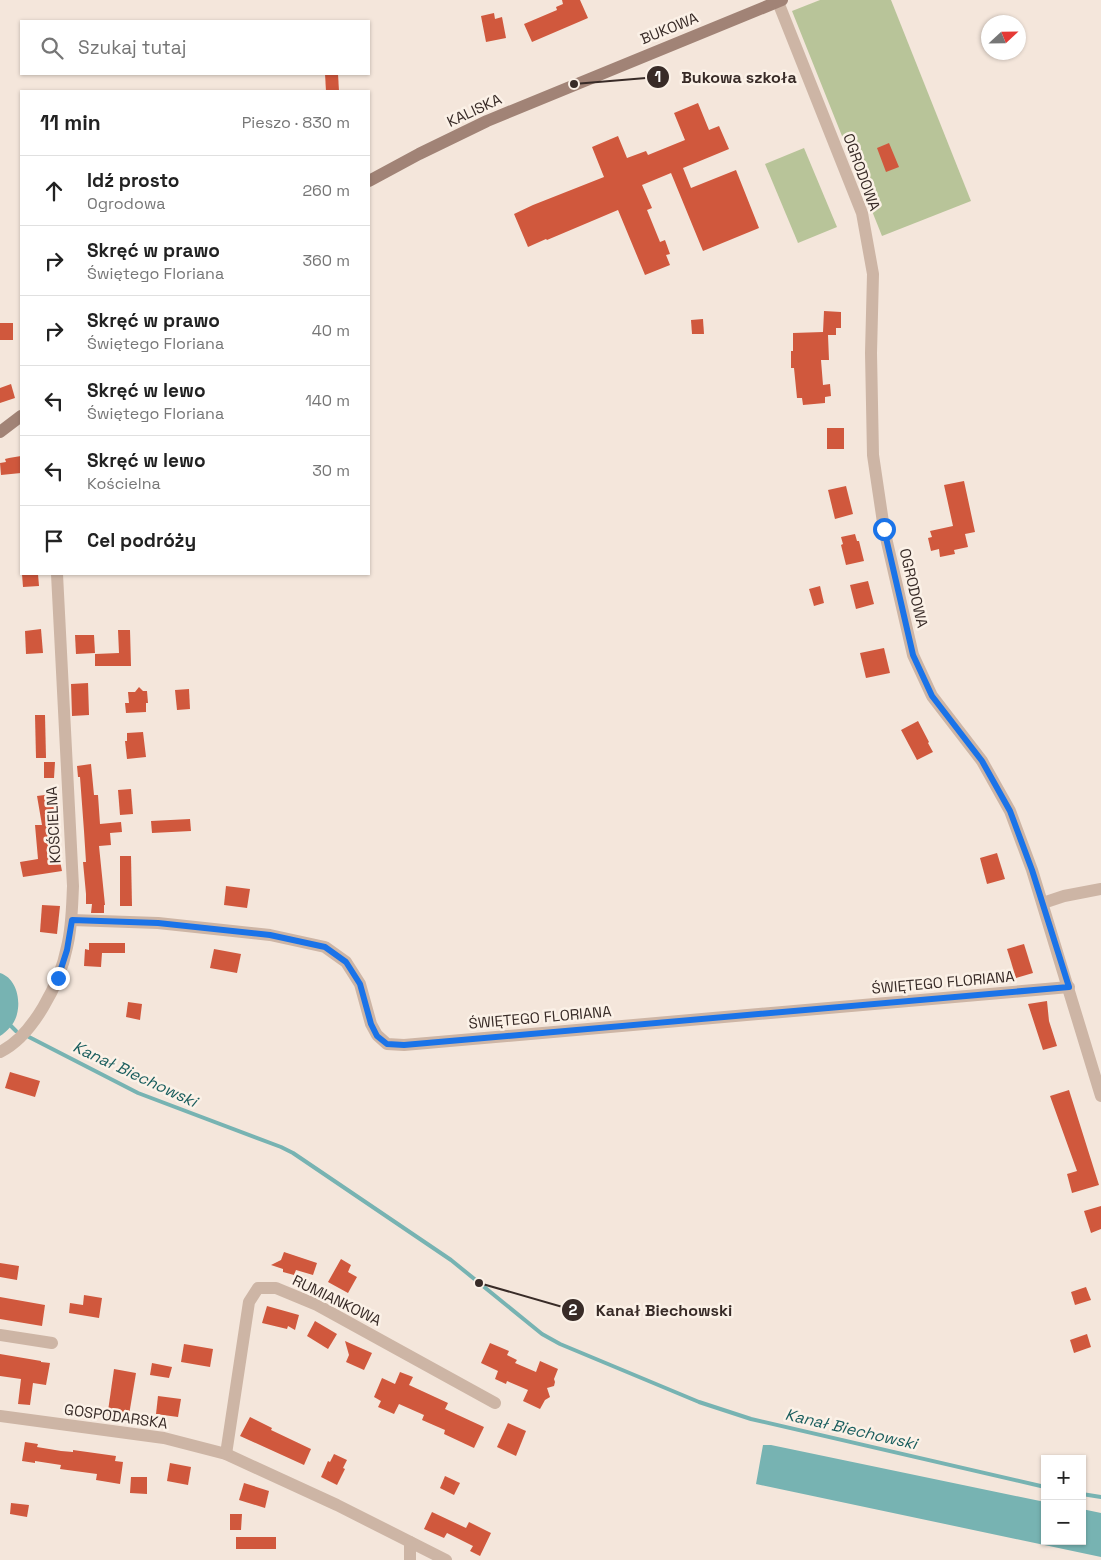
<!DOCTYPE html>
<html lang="pl">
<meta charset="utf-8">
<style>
:root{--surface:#fff;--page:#f6f6f6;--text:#222;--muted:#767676;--line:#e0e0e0}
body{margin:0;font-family:"Space Grotesk",sans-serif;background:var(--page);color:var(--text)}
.controls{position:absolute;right:15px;bottom:15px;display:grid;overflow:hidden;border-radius:0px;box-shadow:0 1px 4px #0004}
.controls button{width:45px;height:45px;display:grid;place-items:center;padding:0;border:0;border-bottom:1px solid var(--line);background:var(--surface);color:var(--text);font:25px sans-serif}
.compass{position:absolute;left:981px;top:15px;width:45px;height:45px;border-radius:50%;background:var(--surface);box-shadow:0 1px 4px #0004;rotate:68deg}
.stop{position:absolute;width:15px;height:15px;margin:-11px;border:4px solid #1a73e8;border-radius:50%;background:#fff}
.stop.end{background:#1a73e8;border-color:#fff;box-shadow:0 1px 5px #0008}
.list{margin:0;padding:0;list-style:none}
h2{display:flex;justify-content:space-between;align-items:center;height:65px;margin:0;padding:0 20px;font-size:21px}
h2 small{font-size:16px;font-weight:400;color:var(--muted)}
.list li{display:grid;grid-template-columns:32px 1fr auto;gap:15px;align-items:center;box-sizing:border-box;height:70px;padding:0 20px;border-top:1px solid var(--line)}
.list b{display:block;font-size:19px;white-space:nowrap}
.list p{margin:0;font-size:16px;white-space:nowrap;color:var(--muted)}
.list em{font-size:16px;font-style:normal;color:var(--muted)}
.icon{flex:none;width:28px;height:28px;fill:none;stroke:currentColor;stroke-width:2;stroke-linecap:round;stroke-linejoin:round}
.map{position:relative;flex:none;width:1101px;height:1560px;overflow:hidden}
.search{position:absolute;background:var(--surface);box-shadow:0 1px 4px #0004;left:20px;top:20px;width:350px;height:55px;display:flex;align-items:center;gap:12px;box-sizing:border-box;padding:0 18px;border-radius:0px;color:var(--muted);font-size:19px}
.panel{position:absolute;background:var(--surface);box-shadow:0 1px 4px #0004;left:20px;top:90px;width:350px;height:485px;border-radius:0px}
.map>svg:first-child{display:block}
.green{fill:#b8c499}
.water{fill:#77b3b2}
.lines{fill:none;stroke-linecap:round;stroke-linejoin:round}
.stream{stroke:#77b3b2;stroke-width:4}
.building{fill:#d0583d}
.street{stroke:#cdb5a5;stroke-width:12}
.secondary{stroke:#a18376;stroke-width:12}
.route{stroke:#1a73e8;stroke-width:6}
.labels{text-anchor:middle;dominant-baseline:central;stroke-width:5;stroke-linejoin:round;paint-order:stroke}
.street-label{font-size:15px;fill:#382b27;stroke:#fbf1e7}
.water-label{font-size:16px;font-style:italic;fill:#195d5d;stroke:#fbf1e7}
.leader{fill:none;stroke:#382b27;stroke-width:2}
.callout-dot{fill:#382b27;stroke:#fbf1e7;stroke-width:2}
.mark-label{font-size:15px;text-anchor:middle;font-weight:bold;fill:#fff}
.callout-label{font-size:16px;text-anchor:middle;font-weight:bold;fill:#382b27;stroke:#fbf1e7;stroke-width:5;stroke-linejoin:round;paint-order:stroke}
</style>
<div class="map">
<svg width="1101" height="1560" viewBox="0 0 1101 1560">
<rect width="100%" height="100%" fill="#f4e6db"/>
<g class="green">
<path d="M820,0H891L971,201L882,236L792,11Z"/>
<path d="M804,148L837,227L798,243L765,164Z"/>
</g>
<g class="water">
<path d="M0,973C16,978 21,999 17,1014C15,1023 8,1031 0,1036Z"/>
<path d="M763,1445H771L1045,1502V1541H1082V1509L1101,1513V1557L756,1484Z"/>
</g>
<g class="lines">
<g class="stream">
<path d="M9,1024L16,1031"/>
<path d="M29,1037L138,1093L281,1147L293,1153L451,1260L542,1334L560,1344L699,1402L751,1419L1045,1487"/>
<path d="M1082,1494L1101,1497"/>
</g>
</g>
<g class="building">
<path d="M562,0H580L588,18L532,42L524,24L557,10L556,7L563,4Z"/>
<path d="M494,13L495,19L502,17L506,38L486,42L481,16Z"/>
<path d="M325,74H338L339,91H326Z"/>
<path d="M698,103L709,130L719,126L729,149L683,168L691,188L736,170L759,228L703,251L671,173L642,185L652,208L647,210L660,242L665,240L670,254L666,255L670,265L645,275L618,210L547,240L546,239L528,247L514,214L533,205L604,177L592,147L618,136L627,158L646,151L648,155L685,140L674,113Z"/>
<path d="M889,143L899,167L886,172L877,148Z"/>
<path d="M824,311L841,312V328H836V335H828L829,360H821L823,385L830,384L831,396L825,397V403L803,405L802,398H797L794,368H791V351H793V333L823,332Z"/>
<path d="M703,319L704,334H692L691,320Z"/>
<rect x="0" y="323" width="13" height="17"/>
<path d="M11,384L15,398L0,403V388Z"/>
<rect x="827" y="428" width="17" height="21"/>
<path d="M21,456V473L1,475L0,463L6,462L5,459L9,458Z"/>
<path d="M964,481L975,532L965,534L968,547L954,550L955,554L940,557L939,549L931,551L928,538L932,537L930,531L953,526L944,485Z"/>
<path d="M846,486L853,514L835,519L828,490Z"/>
<path d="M855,534L857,541H859L864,561L846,565L841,545L843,544L841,537Z"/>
<path d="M22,574H38L39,586L23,587Z"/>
<path d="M868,581L874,604L856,609L850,585Z"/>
<path d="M820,586L824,603L814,606L809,589Z"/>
<path d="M41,629L43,653L26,654L25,631Z"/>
<path d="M118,630H130L131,666H95V654L119,653Z"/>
<path d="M75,635H94L95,653L76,654Z"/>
<path d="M884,648L890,673L866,678L860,653Z"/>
<path d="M88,683L89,715L72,716L71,684Z"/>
<path d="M139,687L143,691H147L148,703H146V712L126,713L125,703H129L128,692H135Z"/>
<path d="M189,689L190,709L177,710L175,690Z"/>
<path d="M35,715H45L46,758H36Z"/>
<path d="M918,721L929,742L928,743L933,752L917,760L901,730Z"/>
<path d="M143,732L146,757L127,759L125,741H127V733Z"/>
<path d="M44,762H55L54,778H44Z"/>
<path d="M91,764L94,795H98L100,824L121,822L122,832L110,833L111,845L99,846L105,905H104V913H91L92,904H86V894L83,862H86L84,831L80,777H78L77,766Z"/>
<path d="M131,789L133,814L120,815L118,790Z"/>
<path d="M52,794L54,811H51L54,857L59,856L62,871L23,877L20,862L38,859L35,825H42L37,796Z"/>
<path d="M190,819L191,831L152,833L151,821Z"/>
<path d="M997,853L1005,879L987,884L980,858Z"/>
<path d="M120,856H131L132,906H120Z"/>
<path d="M226,886L250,889L247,908L224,905Z"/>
<path d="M42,905L60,906L57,934L40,932Z"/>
<path d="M89,943H125V953H102L101,967L84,966L85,949L89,950Z"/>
<path d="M1024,944L1033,973L1016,978L1007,949Z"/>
<path d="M214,949L241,954L237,973L210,968Z"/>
<path d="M1047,1001L1049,1021L1057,1046L1043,1050L1028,1004Z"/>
<path d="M128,1002L142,1004L140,1020L126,1017Z"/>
<path d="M10,1072L40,1081L35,1097L5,1088Z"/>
<path d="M1069,1090L1099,1185L1072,1193L1067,1174L1077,1171L1050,1096Z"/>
<path d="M1101,1206V1229L1091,1233L1084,1211Z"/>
<path d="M284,1252L317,1263L313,1275L296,1270L294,1275L283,1272V1269L271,1265L281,1260Z"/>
<path d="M341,1259L351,1265L348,1272L357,1277L348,1293L328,1282Z"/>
<path d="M0,1263L19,1266L17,1280L0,1277Z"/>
<path d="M1086,1287L1091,1300L1075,1305L1071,1292Z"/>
<path d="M84,1295L102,1298L99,1318L69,1313L70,1303L83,1305Z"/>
<path d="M0,1297L45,1305L42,1326L0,1319Z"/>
<path d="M267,1306L299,1315L295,1330L288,1326L287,1329L262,1323Z"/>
<path d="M315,1321L337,1334L328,1349L307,1336Z"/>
<path d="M1087,1334L1091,1347L1074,1353L1070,1340Z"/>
<path d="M345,1341L372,1353L364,1370L346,1362L349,1355Z"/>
<path d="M490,1343L509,1351L507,1355L517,1360L515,1363L536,1372L540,1361L558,1369L554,1379L555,1382L554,1386L547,1388L550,1397L545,1400L540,1409L523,1401L528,1390L507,1381L506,1384L495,1379L498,1371L481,1363Z"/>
<path d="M184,1344L213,1349L210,1367L181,1362Z"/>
<path d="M0,1354L41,1361V1362L50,1363L46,1385L33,1383L30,1405L18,1404L21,1379L0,1376Z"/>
<path d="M152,1363L172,1367L169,1378L150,1375Z"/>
<path d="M114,1369L136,1373L128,1421L107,1418Z"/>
<path d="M400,1372L413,1377L409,1385L448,1403L445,1409L484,1427L474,1448L444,1434L445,1430L422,1420L424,1415L399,1404L394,1414L378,1407L381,1401L374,1397L382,1378L395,1384Z"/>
<path d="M158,1396L181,1399L178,1417L156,1414Z"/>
<path d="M250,1417L272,1428L271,1430L311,1449L304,1465L240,1436Z"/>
<path d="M508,1423L526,1431L516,1456L497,1447Z"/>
<path d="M25,1442L38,1444L37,1447L61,1451L73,1452V1450L116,1456L115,1461L123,1462L120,1484L96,1480L97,1474L60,1469L61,1465L35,1461V1463L22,1461Z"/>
<path d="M334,1454L347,1460L343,1468L345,1469L337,1485L321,1477L328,1461L330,1462Z"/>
<path d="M170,1463L191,1467L188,1485L167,1481Z"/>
<path d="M445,1476L460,1483L454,1495L440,1488Z"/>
<path d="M131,1477H147V1494L130,1493Z"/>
<path d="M244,1483L269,1491L265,1508L239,1500Z"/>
<path d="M11,1503L29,1505L27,1517L10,1514Z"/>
<path d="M432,1512L466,1528L469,1522L491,1533L480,1556L470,1551L473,1546L447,1533L444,1538L424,1529Z"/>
<path d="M230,1514H242L241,1530H230Z"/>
<rect x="236" y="1537" width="40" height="12"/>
</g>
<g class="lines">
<g class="street">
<path d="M778,2L862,213L873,274L871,353L873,455L884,529L913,655L932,696L982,761L1010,811L1032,870L1101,1096"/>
<path d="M1043,903L1064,896L1101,889"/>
<path d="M72,920L158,923L270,935L325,947L346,962L360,984L371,1024L377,1035L387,1044L404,1045L1069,987"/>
<path d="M0,1052C33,1036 60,983 67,947C72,927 72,907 73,886L57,574"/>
<path d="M0,1335L52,1343"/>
<path d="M0,1416L164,1438L226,1454L337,1505L446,1560"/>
<path d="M226,1454L249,1302L258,1288H276L317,1305L495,1403"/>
<path d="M410,1560V1542"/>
</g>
<g class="secondary">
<path d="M369,181L419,154L487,121L782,0"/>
<path d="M0,432L21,416"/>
</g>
</g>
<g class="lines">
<path class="route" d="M58,978L67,950L72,920L158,923L270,935L325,947L346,962L360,984L371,1024L377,1036L387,1044L404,1045L1069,987L1032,870L1010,811L982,761L932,696L913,655L884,529"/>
</g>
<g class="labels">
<g class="street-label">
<text transform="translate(669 28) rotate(-22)">BUKOWA</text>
<text transform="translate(474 110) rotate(-25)">KALISKA</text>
<text transform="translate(862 172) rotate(70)">OGRODOWA</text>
<text transform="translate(914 588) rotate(77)">OGRODOWA</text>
<text transform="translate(53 825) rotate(-93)">KOŚCIELNA</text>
<text transform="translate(943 982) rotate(-5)">ŚWIĘTEGO FLORIANA</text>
<text transform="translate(540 1017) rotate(-5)">ŚWIĘTEGO FLORIANA</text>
<text transform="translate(337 1300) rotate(26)">RUMIANKOWA</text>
<text transform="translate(116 1416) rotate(8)">GOSPODARSKA</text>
</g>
<g class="water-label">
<text transform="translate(135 1074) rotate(25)">Kanał Biechowski</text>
<text transform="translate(851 1429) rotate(13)">Kanał Biechowski</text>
</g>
</g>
<path class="leader" d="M574 84L658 77M479 1283L573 1310"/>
<g class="callout-dot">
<circle cx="574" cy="84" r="5"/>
<circle cx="479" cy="1283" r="5"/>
<circle cx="658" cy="77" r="12"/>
<circle cx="573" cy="1310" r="12"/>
</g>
<g class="mark-label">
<text x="658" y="82">1</text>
<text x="573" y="1315">2</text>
</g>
<g class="callout-label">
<text x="739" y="83">Bukowa szkoła</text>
<text x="664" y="1316">Kanał Biechowski</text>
</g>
</svg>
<div class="controls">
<button>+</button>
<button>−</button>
</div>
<svg class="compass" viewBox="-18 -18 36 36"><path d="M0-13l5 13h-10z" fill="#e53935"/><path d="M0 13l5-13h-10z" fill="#767676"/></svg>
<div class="stop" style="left:884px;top:529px"></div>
<div class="stop end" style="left:58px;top:978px"></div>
<div class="search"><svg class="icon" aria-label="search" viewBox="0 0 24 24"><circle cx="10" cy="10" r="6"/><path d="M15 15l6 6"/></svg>Szukaj tutaj</div>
<section class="panel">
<h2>11 min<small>Pieszo · 830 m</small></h2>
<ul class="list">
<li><svg class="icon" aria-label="ahead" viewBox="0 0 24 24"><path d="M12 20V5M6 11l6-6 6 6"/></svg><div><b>Idź prosto</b><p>Ogrodowa</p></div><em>260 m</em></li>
<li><svg class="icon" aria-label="right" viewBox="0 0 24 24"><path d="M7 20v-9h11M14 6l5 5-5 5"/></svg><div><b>Skręć w prawo</b><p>Świętego Floriana</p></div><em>360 m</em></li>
<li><svg class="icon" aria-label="right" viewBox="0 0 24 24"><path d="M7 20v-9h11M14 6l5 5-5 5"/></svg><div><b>Skręć w prawo</b><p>Świętego Floriana</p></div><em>40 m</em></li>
<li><svg class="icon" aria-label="left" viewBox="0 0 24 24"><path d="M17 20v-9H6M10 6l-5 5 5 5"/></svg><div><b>Skręć w lewo</b><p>Świętego Floriana</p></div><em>140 m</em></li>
<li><svg class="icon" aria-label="left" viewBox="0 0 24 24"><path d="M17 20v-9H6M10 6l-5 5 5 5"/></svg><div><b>Skręć w lewo</b><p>Kościelna</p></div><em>30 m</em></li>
<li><svg class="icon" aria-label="arrive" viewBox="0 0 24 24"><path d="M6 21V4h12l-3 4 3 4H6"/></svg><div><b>Cel podróży</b></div></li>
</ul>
</section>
</div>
